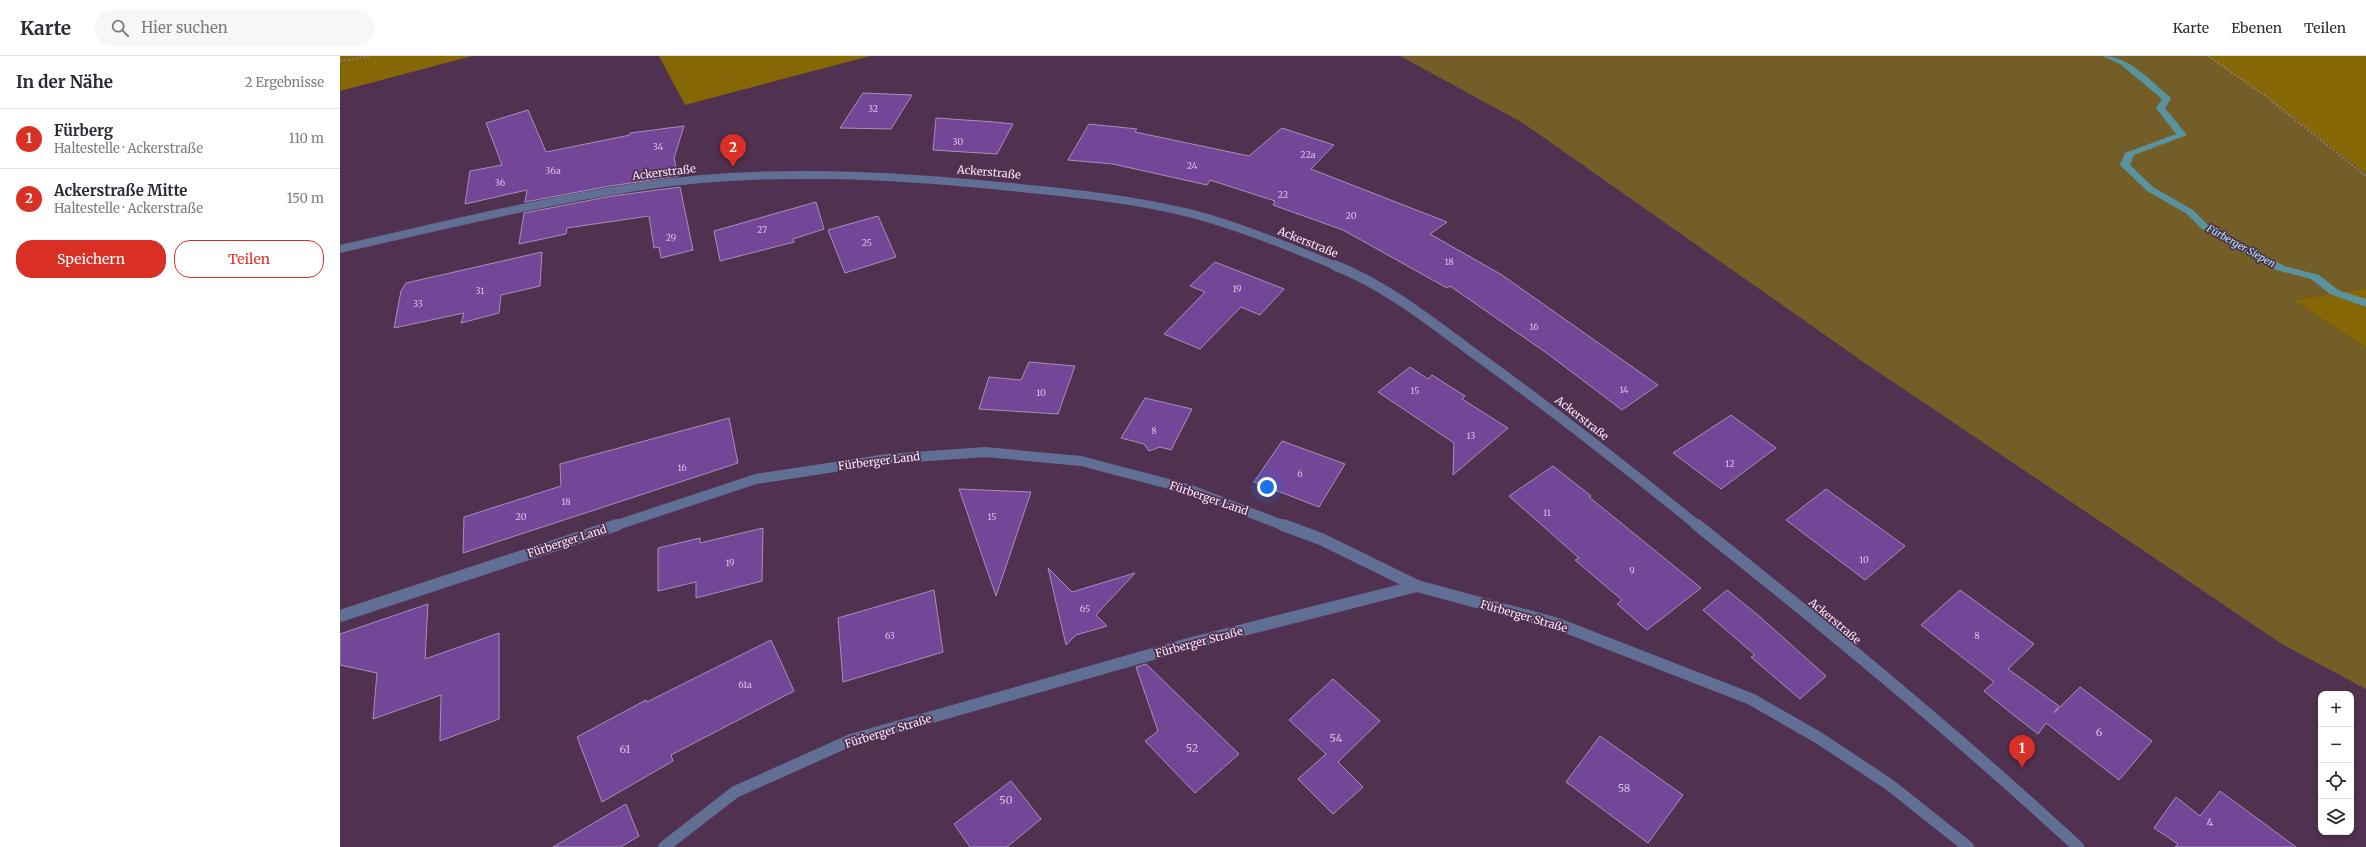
<!DOCTYPE html>
<html lang="de">
<meta charset="utf-8">
<style>
:root{--surface:#fff;--page:#f7f7f7;--text:#2b2b33;--muted:#7c7c81;--line:#e1e1e2;--accent:#d93025}
body{margin:0;font-family:Merriweather,serif;background:var(--page);color:var(--text)}
.controls{position:absolute;right:12px;bottom:12px;display:grid;overflow:hidden;border-radius:8px;box-shadow:0 2px 6px #0003}
.controls button{width:36px;height:36px;display:grid;place-items:center;padding:0;border:0;border-bottom:1px solid var(--line);background:var(--surface);color:var(--text);font:20px sans-serif}
.you{position:absolute;left:927px;top:431px;width:14px;height:14px;margin:-10px;border:3px solid #fff;border-radius:50%;background:#1a73e8;box-shadow:0 0 0 6px #1a73e833}
.badge{display:grid;place-items:center;width:26px;height:26px;border-radius:50%;background:var(--accent);color:#fff;font-size:13px;font-weight:700}
.pin{position:absolute;translate:-50% -33px;filter:drop-shadow(0 1px 2px #0008)}
.pin::after{content:'';position:absolute;top:21px;width:14px;height:12px;background:inherit;clip-path:polygon(0 0,100% 0,50% 100%)}
.list{margin:0;padding:0;list-style:none}
h2{display:flex;justify-content:space-between;align-items:center;height:52px;margin:0;padding:0 16px;font-size:17px}
h2 small{font-size:13px;font-weight:400;color:var(--muted)}
.list li{display:grid;grid-template-columns:26px 1fr auto;gap:12px;align-items:center;box-sizing:border-box;height:60px;padding:0 16px;border-top:1px solid var(--line)}
.list b{display:block;font-size:15px;white-space:nowrap}
.list p{margin:0;font-size:13px;white-space:nowrap;color:var(--muted)}
.list em{font-size:13px;font-style:normal;color:var(--muted)}
.actions{display:flex;gap:8px;padding:12px 16px}
.actions a{flex:1;padding:9px 0;border:1px solid var(--accent);border-radius:16px;text-align:center;font-size:14px;color:var(--accent)}
.actions .main{background:var(--accent);color:#fff}
.icon{flex:none;width:22px;height:22px;fill:none;stroke:currentColor;stroke-width:2;stroke-linecap:round;stroke-linejoin:round}
.map{position:relative;flex:none;width:2026px;height:791px;overflow:hidden}
header{display:flex;align-items:center;gap:24px;box-sizing:border-box;height:56px;padding:0 20px;background:var(--surface);border-bottom:1px solid var(--line)}
header strong{font-size:19px}
nav{display:flex;gap:22px;margin-inline-start:auto;font-size:14px}
.search{width:280px;height:36px;background:var(--page);display:flex;align-items:center;gap:10px;box-sizing:border-box;padding:0 14px;border-radius:22px;color:var(--muted);font-size:15px}
main{display:flex}
aside{flex:1;background:var(--surface)}
.map>svg:first-child{display:block}
.green{fill:#735e27}
.forest{fill:#866705}
.lines{fill:none;stroke-linecap:round;stroke-linejoin:round}
.stream{fill:#5993a0;fill-rule:evenodd}
.building{fill:#734698;stroke:#a590ba}
.path{stroke:#947a93;stroke-width:2;stroke-dasharray:1.5 2.5;stroke-linecap:butt}
.street-far2{stroke:#616f94;stroke-width:8}
.street-far1{stroke:#616f94;stroke-width:10}
.street{stroke:#616f94;stroke-width:12}
.labels{text-anchor:middle;dominant-baseline:central;stroke-width:3.5;stroke-linejoin:round;paint-order:stroke}
.number-label{font-size:9px;fill:#d8bee1}
.far-water-label{font-size:10px;font-style:italic;fill:#abebf5;stroke:#50314f}
.street-label{font-size:11px;fill:#fae6f9;stroke:#50314f}
.near-number-label{font-size:11px;fill:#d8bee1}
</style>
<header>
<strong>Karte</strong>
<div class="search"><svg class="icon" aria-label="search" viewBox="0 0 24 24"><circle cx="10" cy="10" r="6"/><path d="M15 15l6 6"/></svg>Hier suchen</div>
<nav><a>Karte</a><a>Ebenen</a><a>Teilen</a></nav>
</header>
<main>
<aside>
<h2>In der Nähe<small>2 Ergebnisse</small></h2>
<ul class="list">
<li><span class="badge">1</span><div><b>Fürberg</b><p>Haltestelle · Ackerstraße</p></div><em>110 m</em></li>
<li><span class="badge">2</span><div><b>Ackerstraße Mitte</b><p>Haltestelle · Ackerstraße</p></div><em>150 m</em></li>
</ul>
<div class="actions"><a class="main">Speichern</a><a>Teilen</a></div>
</aside>
<div class="map">
<svg width="2026" height="791" viewBox="0 0 2026 791">
<rect width="100%" height="100%" fill="#50314f"/>
<path class="green" d="M1060,0H1865L1928,43L2026,118V232L1953,244L2026,292V633L1942,588L1519,303L1183,67Z"/>
<g class="forest">
<path d="M0,0H132L0,35Z"/>
<path d="M319,0H530L345,49Z"/>
<path d="M1865,0H2026V118L1928,43Z"/>
<path d="M2026,232V292L1953,244Z"/>
</g>
<g class="lines">
<path class="stream" d="M1762,0C1790,0 1809,24 1830,41L1831,43L1825,52L1847,79L1794,99L1790,109L1813,131L1853,154L1868,169L1944,210L1979,219L1998,234L2026,243V251L1990,238L1971,223L1936,214L1862,173L1847,158L1807,135L1780,109L1785,97L1836,78L1816,52L1822,43L1780,8Z"/>
</g>
<g class="building">
<path d="M523,37L572,39L551,73L500,72Z"/>
<path d="M188,54L206,96L290,79V77L344,70L334,102L338,120L270,130L185,146L187,134L125,148L130,115L162,109L146,67Z"/>
<path d="M596,62L655,66L673,68L657,98L593,94Z"/>
<path d="M749,68L797,73L795,76L909,100L942,72L994,89L971,113L1107,166L1090,178L1162,219L1318,329L1282,354L1208,298L1110,230L1107,232L1003,174L933,149L935,145L870,124L867,129L773,108L728,104Z"/>
<path d="M340,131L353,194L321,202L319,191L314,192L309,160L227,172L226,178L179,188L184,157L272,140Z"/>
<path d="M476,146L484,173L453,183L454,186L380,205L374,175Z"/>
<path d="M538,160L556,201L505,217L488,174Z"/>
<path d="M202,196L200,230L161,239L159,257L121,267L124,257L54,272L61,235L66,227Z"/>
<path d="M875,206L944,233L920,259L901,251L860,293L824,278L865,236L850,230Z"/>
<path d="M689,306L735,310L718,358L639,353L649,321L681,324Z"/>
<path d="M1070,311L1088,323L1092,319L1125,340L1122,343L1168,372L1113,419L1114,387L1038,336Z"/>
<path d="M805,342L852,353L831,394L820,391L809,395L804,388L781,382Z"/>
<path d="M1391,359L1436,392L1381,433L1333,397Z"/>
<path d="M389,362L398,407L123,497L124,461L221,430L220,408Z"/>
<path d="M942,385L1005,408L979,451L914,426Z"/>
<path d="M1213,410L1251,440L1249,441L1361,532L1307,574L1277,548L1282,544L1235,504L1239,502L1169,440Z"/>
<path d="M619,433L691,436L656,540Z"/>
<path d="M1486,433L1565,490L1525,524L1446,464Z"/>
<path d="M423,472L422,525L356,542V526L318,535V492L360,482V487Z"/>
<path d="M708,512L732,536L795,517L756,559L767,570L736,579L726,589Z"/>
<path d="M594,534L603,596L503,626L498,562Z"/>
<path d="M1387,534L1419,560L1486,620L1460,643L1411,601L1415,599L1363,554Z"/>
<path d="M1620,534L1694,588L1668,613L1719,650L1714,657L1740,631L1812,685L1779,724L1706,667L1698,678L1671,657L1644,635L1654,626L1581,569Z"/>
<path d="M88,548L85,603L159,577V663L100,685L101,639L33,663L37,617L0,609V578Z"/>
<path d="M431,584L454,635L331,699L333,705L262,746L237,681L306,644L307,646Z"/>
<path d="M806,608L899,698L855,737L805,685L818,675L796,611Z"/>
<path d="M993,623L1040,665L998,706L1023,731L993,758L958,723L986,698L949,664Z"/>
<path d="M1260,680L1343,739L1308,787L1226,726Z"/>
<path d="M671,725L701,763L667,791H630L614,768Z"/>
<path d="M1880,735L1956,791H1835L1838,788L1814,772L1836,741L1860,760Z"/>
<path d="M286,748L299,780L281,791H213Z"/>
</g>
<g class="lines">
<g class="path">
<path d="M1868,0L1924,39L2026,120"/>
<path d="M0,5L31,0"/>
</g>
<path class="street-far2" d="M0,193C103,170 206,144 310,129C428,112 553,119 671,131C732,137 793,143 853,158C902,171 949,191 996,210"/>
<g class="street-far1">
<path d="M994,209C1045,229 1089,264 1132,296C1209,351 1284,410 1358,470"/>
<path d="M274,470L416,423L547,403L645,396L741,405L848,433L945,470"/>
</g>
<g class="street">
<path d="M943,469L981,483L1077,530"/>
<path d="M1357,469C1487,572 1616,678 1738,791"/>
<path d="M0,560L277,469"/>
<path d="M324,791L395,736L511,684L848,588L1077,530L1218,568L1411,643L1479,682L1550,729L1628,791"/>
</g>
</g>
<g class="labels">
<g class="number-label">
<text x="533" y="52">32</text>
<text x="618" y="85">30</text>
<text x="318" y="90">34</text>
<text x="968" y="98">22a</text>
<text x="852" y="109">24</text>
<text x="213" y="114">36a</text>
<text x="160" y="126">36</text>
<text x="943" y="138">22</text>
<text x="1011" y="159">20</text>
<text x="422" y="173">27</text>
<text x="331" y="181">29</text>
<text x="527" y="186">25</text>
<text x="1109" y="205">18</text>
<text x="897" y="232">19</text>
<text x="140" y="234">31</text>
<text x="78" y="247">33</text>
<text x="1194" y="270">16</text>
<text x="1284" y="333">14</text>
<text x="1075" y="334">15</text>
<text x="701" y="336">10</text>
<text x="814" y="374">8</text>
<text x="1131" y="379">13</text>
<text x="1390" y="407">12</text>
<text x="342" y="411">16</text>
<text x="960" y="417">6</text>
<text x="226" y="445">18</text>
<text x="1207" y="456">11</text>
<text x="181" y="460">20</text>
<text x="652" y="460">15</text>
<text x="1524" y="503">10</text>
<text x="390" y="506">19</text>
<text x="1292" y="514">9</text>
<text x="745" y="552">65</text>
<text x="550" y="579">63</text>
<text x="1637" y="579">8</text>
<text x="405" y="628">61a</text>
</g>
<g class="far-water-label">
<text transform="translate(1901 190) rotate(29)">Fürberger Siepen</text>
</g>
<g class="street-label">
<text transform="translate(324 116) rotate(-7)">Ackerstraße</text>
<text transform="translate(649 116) rotate(5)">Ackerstraße</text>
<text transform="translate(968 186) rotate(22)">Ackerstraße</text>
<text transform="translate(1242 362) rotate(38)">Ackerstraße</text>
<text transform="translate(539 405) rotate(-7)">Fürberger Land</text>
<text transform="translate(869 442) rotate(19)">Fürberger Land</text>
<text transform="translate(227 485) rotate(-18)">Fürberger Land</text>
<text transform="translate(1184 560) rotate(16)">Fürberger Straße</text>
<text transform="translate(1495 565) rotate(40)">Ackerstraße</text>
<text transform="translate(859 586) rotate(-15)">Fürberger Straße</text>
<text transform="translate(548 675) rotate(-17)">Fürberger Straße</text>
</g>
<g class="near-number-label">
<text x="1759" y="676">6</text>
<text x="996" y="682">54</text>
<text x="852" y="692">52</text>
<text x="285" y="693">61</text>
<text x="1284" y="732">58</text>
<text x="666" y="744">50</text>
<text x="1870" y="766">4</text>
</g>
</g>
</svg>
<div class="controls">
<button>+</button>
<button>−</button>
<button><svg class="icon" aria-label="locate" viewBox="0 0 24 24"><circle cx="12" cy="12" r="6"/><path d="M12 2v4M12 18v4M2 12h4M18 12h4"/></svg></button>
<button><svg class="icon" aria-label="layers" viewBox="0 0 24 24"><path d="M12 4l9 5-9 5-9-5zM3 14l9 5 9-5"/></svg></button>
</div>
<div class="you"></div>
<div class="pin badge" style="left:1682px;top:712px">1</div>
<div class="pin badge" style="left:393px;top:111px">2</div>
</div>
</main>
